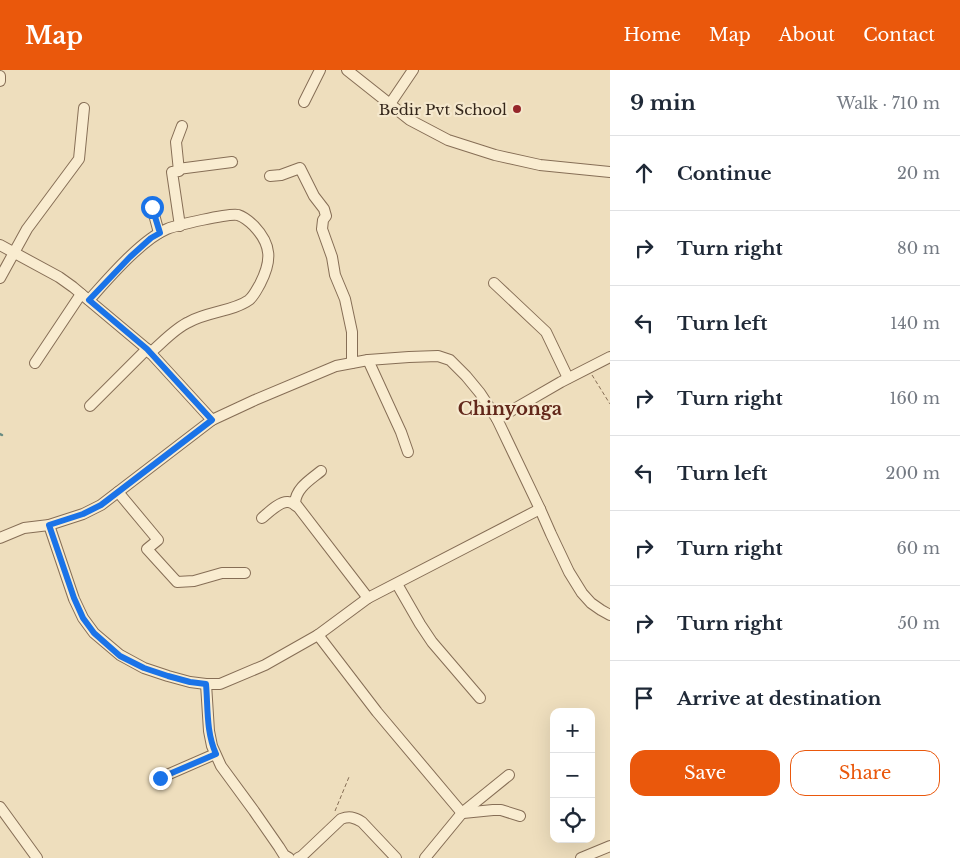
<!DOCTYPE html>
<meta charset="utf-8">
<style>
:root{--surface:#fff;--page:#f2f2f3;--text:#1f2937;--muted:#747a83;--line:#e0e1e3;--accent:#ea580c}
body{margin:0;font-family:"Libre Baskerville",serif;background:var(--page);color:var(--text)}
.controls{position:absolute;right:15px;bottom:15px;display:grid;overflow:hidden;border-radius:10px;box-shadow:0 5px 20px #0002}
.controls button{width:45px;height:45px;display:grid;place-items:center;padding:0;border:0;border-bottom:1px solid var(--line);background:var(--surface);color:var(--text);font:25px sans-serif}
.stop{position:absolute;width:15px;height:15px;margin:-11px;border:4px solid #1a73e8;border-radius:50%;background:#fff}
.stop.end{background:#1a73e8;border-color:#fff;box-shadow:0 1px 5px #0008}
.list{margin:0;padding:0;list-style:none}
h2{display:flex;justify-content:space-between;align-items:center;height:65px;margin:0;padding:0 20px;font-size:21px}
h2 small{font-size:16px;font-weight:400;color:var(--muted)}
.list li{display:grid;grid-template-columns:32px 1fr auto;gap:15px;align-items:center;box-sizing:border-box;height:75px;padding:0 20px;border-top:1px solid var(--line)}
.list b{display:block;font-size:19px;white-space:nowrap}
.list em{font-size:16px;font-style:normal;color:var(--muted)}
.actions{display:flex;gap:10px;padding:15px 20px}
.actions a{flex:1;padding:11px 0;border:1px solid var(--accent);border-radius:15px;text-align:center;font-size:18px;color:var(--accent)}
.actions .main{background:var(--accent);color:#fff}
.icon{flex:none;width:28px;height:28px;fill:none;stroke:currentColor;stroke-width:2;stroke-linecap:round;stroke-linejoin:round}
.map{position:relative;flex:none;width:610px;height:788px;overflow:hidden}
header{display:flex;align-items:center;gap:30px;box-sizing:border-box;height:70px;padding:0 25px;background:var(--accent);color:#fff}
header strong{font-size:24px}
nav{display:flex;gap:28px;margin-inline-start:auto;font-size:18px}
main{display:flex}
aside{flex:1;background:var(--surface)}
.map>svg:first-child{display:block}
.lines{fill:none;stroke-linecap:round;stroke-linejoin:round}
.stream{stroke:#698c83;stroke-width:2.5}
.minor-casing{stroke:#866e56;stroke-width:12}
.path{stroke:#866e56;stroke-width:1;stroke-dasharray:4 2.5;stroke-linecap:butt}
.minor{stroke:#f9ecd0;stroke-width:10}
.route{stroke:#1a73e8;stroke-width:6}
.poi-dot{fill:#95262a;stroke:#f5e8cd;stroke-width:2}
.labels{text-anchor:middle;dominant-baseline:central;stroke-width:4.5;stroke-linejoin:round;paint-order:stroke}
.poi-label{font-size:15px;fill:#35271b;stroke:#f5e8cd;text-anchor:end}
.quarter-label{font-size:18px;font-weight:bold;fill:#62271a;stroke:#f5e8cd}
</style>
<header>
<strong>Map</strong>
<nav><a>Home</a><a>Map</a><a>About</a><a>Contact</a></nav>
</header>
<main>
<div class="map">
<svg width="610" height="788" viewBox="0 0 610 788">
<rect width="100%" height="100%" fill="#eedebd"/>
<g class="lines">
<path class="stream" d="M0,364L2,365"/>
<defs>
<g id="minor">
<path d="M347,0L410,50L448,70L495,85L540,95L610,102"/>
<path d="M0,6V11"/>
<path d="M304,32L320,0"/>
<path d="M390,34L413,0"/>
<path d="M178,99L232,92"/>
<path d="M270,106L281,105L300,98L314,126L324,139L326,146L323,150L322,159L332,187L335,205L345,229L352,262V293"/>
<path d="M152,137L159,163"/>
<path d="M180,156L172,102L179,101L176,72L182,56"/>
<path d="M0,175L59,207L73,217L147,279L212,350"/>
<path d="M0,208L27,159L79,89L84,38"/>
<path d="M494,213L546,262L568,308"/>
<path d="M89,230C108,209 141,170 167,159C177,155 229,143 238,145C244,147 250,152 254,156C272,175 272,191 260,214C257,219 254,226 249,230C234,241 206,242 189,252C175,258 162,273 150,283"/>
<path d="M368,290L401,362L408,382"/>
<path d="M35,293L81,224"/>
<path d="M90,336L147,279"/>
<path d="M497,349L561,312L610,287"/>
<path d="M321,401C310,410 296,418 295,433L368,528"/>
<path d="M118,422L158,470L147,479L177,512L194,511L222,503H245"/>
<path d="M262,448C268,443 280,431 288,432C291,432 294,434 296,436"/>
<path d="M49,455L74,529L83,548L94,563L120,585L144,598L168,606L190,612L206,614H220L265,595L318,565L368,528L540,439"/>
<path d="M0,468L24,458L49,455L83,444L101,435L212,350L255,330L336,296L368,290L409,287L438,286L450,290L466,306L480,323L497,349L540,439L551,464L569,502L582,523L591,533L601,540L610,545"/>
<path d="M397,514L420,554L432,572L480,628"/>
<path d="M318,565L377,642L462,743"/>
<path d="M206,614L209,661L212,676L221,696L254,741L279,777L284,785L289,788"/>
<path d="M160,708L215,684"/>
<path d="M0,737L37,788"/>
<path d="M463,743L493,740H501L520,746"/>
<path d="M298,788L302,786L341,749C349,746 354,747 362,752L396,788"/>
<path d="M425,788L462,743L509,705"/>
<path d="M581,788L610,776"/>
</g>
</defs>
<use href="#minor" class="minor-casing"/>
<g class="path">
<path d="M592,305L610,334"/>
<path d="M335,741L349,707"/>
</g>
<use href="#minor" class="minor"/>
</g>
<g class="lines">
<path class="route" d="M152,137L160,163L151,168L130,187L89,230L147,279L212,350L101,435L83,444L49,455L74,528L83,548L94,563L120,586L144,598L168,606L190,612L206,614C208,637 206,662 216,684L160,708"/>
</g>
<circle class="poi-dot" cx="517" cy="39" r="5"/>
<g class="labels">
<g class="poi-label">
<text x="507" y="39">Bedir Pvt School</text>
</g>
<g class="quarter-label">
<text x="510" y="339">Chinyonga</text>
</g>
</g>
</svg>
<div class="controls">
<button>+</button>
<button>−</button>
<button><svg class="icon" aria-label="locate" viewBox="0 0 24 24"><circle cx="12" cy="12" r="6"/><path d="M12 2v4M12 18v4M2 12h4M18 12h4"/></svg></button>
</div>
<div class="stop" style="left:152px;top:137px"></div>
<div class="stop end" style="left:160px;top:708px"></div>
</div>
<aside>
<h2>9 min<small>Walk · 710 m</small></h2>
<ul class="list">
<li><svg class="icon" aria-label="ahead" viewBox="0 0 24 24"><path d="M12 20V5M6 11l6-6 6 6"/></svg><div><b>Continue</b></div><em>20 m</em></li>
<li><svg class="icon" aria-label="right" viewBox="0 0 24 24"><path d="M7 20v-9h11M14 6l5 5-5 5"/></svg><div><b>Turn right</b></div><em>80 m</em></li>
<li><svg class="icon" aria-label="left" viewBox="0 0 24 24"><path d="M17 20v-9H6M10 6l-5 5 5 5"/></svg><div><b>Turn left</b></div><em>140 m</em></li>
<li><svg class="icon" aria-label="right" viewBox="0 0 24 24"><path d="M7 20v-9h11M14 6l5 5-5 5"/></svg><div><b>Turn right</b></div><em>160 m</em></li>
<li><svg class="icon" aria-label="left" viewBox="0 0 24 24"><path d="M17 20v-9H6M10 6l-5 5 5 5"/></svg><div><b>Turn left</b></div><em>200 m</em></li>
<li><svg class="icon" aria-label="right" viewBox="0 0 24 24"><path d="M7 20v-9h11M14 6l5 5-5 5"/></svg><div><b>Turn right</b></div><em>60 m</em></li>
<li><svg class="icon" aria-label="right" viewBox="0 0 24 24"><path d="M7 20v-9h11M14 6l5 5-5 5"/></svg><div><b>Turn right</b></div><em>50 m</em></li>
<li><svg class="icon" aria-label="arrive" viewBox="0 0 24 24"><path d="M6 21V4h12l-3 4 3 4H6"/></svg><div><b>Arrive at destination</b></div></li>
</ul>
<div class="actions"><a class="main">Save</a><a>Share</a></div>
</aside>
</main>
